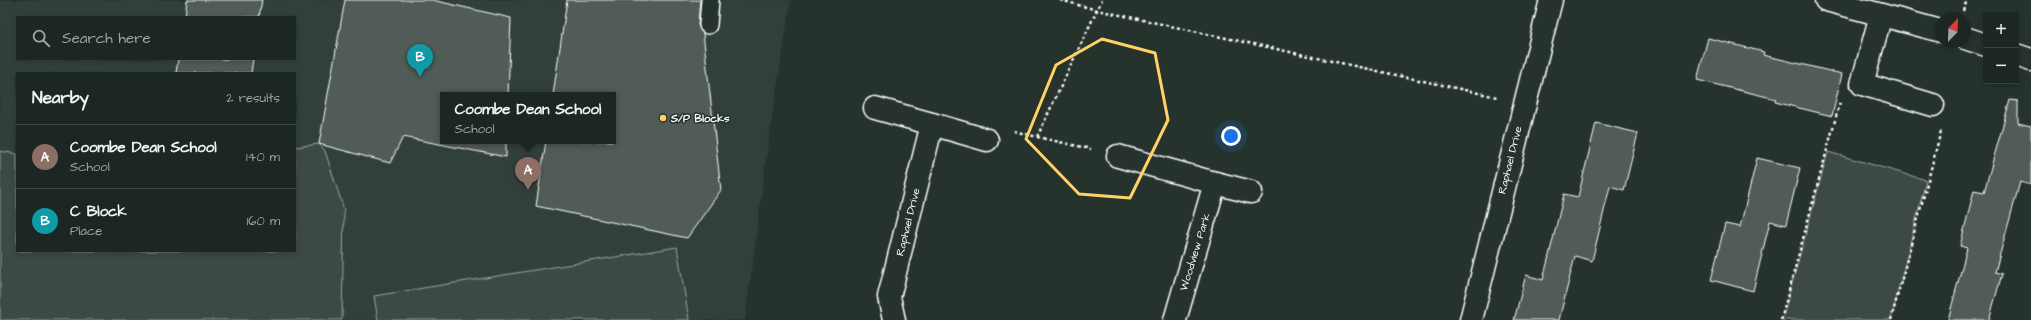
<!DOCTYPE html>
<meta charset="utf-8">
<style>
:root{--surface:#1c2622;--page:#29322f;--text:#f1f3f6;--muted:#a0a5a5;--line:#3a4340;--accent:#b45309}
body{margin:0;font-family:"Architects Daughter",sans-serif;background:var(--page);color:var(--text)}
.controls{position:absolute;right:12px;top:12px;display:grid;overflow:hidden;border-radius:0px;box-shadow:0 2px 6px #0003}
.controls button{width:36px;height:36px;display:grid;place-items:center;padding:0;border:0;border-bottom:1px solid var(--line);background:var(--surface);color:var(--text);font:20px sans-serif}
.compass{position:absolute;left:1935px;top:12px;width:36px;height:36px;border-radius:50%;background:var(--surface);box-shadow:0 2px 6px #0003;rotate:23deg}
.you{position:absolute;left:1231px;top:136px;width:14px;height:14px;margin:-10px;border:3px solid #fff;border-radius:50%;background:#1a73e8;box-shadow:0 0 0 6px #1a73e833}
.badge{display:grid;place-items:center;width:26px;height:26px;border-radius:50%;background:var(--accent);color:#fff;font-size:13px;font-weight:700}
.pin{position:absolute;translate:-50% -33px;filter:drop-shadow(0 1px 2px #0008)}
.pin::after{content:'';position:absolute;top:21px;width:14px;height:12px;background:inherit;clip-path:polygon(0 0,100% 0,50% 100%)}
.popup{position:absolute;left:440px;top:92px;width:176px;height:52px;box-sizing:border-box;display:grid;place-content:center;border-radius:0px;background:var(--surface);filter:drop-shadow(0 1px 3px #0005);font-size:13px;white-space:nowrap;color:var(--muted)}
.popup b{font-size:15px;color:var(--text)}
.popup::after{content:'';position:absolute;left:50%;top:100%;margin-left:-8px;border:8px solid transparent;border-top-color:var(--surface)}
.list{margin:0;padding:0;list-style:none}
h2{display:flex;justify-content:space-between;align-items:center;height:52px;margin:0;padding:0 16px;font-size:17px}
h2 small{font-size:13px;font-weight:400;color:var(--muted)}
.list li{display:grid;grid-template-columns:26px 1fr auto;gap:12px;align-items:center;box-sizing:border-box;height:64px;padding:0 16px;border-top:1px solid var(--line)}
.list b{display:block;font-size:15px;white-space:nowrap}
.list p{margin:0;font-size:13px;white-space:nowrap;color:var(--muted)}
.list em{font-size:13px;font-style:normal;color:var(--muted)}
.icon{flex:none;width:22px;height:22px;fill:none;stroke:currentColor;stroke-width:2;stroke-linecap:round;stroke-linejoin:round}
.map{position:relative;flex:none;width:2031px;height:320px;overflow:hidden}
.search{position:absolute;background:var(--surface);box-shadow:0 2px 6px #0003;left:16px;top:16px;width:280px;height:44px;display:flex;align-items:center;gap:10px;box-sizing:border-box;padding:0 14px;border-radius:0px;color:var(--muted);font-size:15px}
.panel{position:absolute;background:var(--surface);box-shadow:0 2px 6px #0003;left:16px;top:72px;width:280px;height:180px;border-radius:0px}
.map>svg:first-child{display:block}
.built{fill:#333f3a;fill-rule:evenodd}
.green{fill:#3e4944;stroke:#9ea4a2}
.building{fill:#515c57;stroke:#fff}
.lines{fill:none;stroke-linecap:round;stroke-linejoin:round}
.service-casing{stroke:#fff;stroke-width:20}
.minor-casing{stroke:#fff;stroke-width:25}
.path{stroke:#fff;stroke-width:2.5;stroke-dasharray:3 3;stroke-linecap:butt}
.service{stroke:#26332d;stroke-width:17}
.minor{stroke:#26332d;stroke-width:22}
.marked{fill:none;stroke:#ffd166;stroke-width:3;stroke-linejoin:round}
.poi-dot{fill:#ffd166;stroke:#26332d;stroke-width:1.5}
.labels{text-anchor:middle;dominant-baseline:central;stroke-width:3;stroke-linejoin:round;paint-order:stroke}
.poi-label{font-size:11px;font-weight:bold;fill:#fff;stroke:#26332d;text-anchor:start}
.street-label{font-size:11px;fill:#fff;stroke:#26332d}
</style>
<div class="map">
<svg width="2031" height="320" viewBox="0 0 2031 320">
<rect width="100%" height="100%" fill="#26332d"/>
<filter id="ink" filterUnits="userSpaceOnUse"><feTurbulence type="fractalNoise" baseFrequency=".025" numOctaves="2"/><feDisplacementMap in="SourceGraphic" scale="8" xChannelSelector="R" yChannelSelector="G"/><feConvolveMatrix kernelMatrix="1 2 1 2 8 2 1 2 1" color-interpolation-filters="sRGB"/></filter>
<g filter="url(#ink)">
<path class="built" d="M0,0H791L770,130L745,320H0ZM17,17H295V59H17ZM17,73H295V251H17ZM443,95H613V141H443Z"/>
<g class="green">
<path d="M319,144L325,151L344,210L342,320H0V151L17,154V251H295V147Z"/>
<path d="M1828,152L1926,180L1891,320H1782Z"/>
<path d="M677,247L689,320H378L374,296Z"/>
</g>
<g class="building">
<path d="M187,0H262L259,17H185Z"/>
<path d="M345,0H432L511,18L508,95H443V141H506V157L403,137L390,163L319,144Z"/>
<path d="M567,0H700L698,25L703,33L721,190L687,238L536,206L546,141H613V95H553Z"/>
<path d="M1708,38L1764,52L1763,55L1842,74L1832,116L1775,102L1776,99L1697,80Z"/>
<path d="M178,59H253L251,73H176Z"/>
<path d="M2010,100L2018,101V123L2031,126V185L2020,182L1995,272L2002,274L1989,320H1948L1967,248L1960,246L1974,190L1984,192Z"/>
<path d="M1596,123L1638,133L1624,190L1610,186L1592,261L1575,256L1559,320H1514L1526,275L1543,280L1564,194L1578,197Z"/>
<path d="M1757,158L1800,168L1786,225L1770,221L1753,291L1711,280L1725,224L1740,227Z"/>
</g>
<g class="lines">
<defs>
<path id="service" d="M708,25L710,0"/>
<g id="minor">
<path d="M1826,0L1941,31"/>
<path d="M1881,15L1862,84L1933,105"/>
<path d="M1965,38L1986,45"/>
<path d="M2016,55L2031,60"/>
<path d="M875,108L932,124L889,297L894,320"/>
<path d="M932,124L987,140"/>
<path d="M1118,156L1215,183L1175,320"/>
<path d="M1215,183L1251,192"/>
<path d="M1471,320L1551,0"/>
</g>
</defs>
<use href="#service" class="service-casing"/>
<use href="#minor" class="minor-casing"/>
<g class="path">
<path d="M1060,0L1097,10L1102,0"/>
<path d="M1963,11L1967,0"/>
<path d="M1014,131L1037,137L1097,10L1497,97"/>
<path d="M1037,137L1091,149"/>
<path d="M1781,320L1840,102"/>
<path d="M1891,320L1941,131"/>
</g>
<use href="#service" class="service"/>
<use href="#minor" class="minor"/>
</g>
</g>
<path class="marked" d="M1102,39L1155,53L1168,120L1130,198L1079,194L1026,139L1056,65Z"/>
<circle class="poi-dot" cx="663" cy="118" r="4"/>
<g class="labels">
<g class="poi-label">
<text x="671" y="118">S/P Blocks</text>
</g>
<g class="street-label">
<text transform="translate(1510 160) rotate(-76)">Raphael Drive</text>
<text transform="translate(908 222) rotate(-76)">Raphael Drive</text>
<text transform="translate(1195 252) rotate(-73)">Woodview Park</text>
</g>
</g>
</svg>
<div class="controls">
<button>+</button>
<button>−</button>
</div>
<svg class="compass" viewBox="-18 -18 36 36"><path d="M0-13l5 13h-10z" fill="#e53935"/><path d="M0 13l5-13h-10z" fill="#a0a5a5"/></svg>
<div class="you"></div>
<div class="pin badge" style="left:528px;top:190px;background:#8d6e63">A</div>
<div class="popup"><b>Coombe Dean School</b>School</div>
<div class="pin badge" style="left:420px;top:77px;background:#0f9aa8">B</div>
<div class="search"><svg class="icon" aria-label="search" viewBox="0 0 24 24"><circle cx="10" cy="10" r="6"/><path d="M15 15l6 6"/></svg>Search here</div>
<section class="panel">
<h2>Nearby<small>2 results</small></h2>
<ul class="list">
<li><span class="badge" style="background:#8d6e63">A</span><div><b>Coombe Dean School</b><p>School</p></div><em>140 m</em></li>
<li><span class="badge" style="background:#0f9aa8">B</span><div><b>C Block</b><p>Place</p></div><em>160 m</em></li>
</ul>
</section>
</div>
